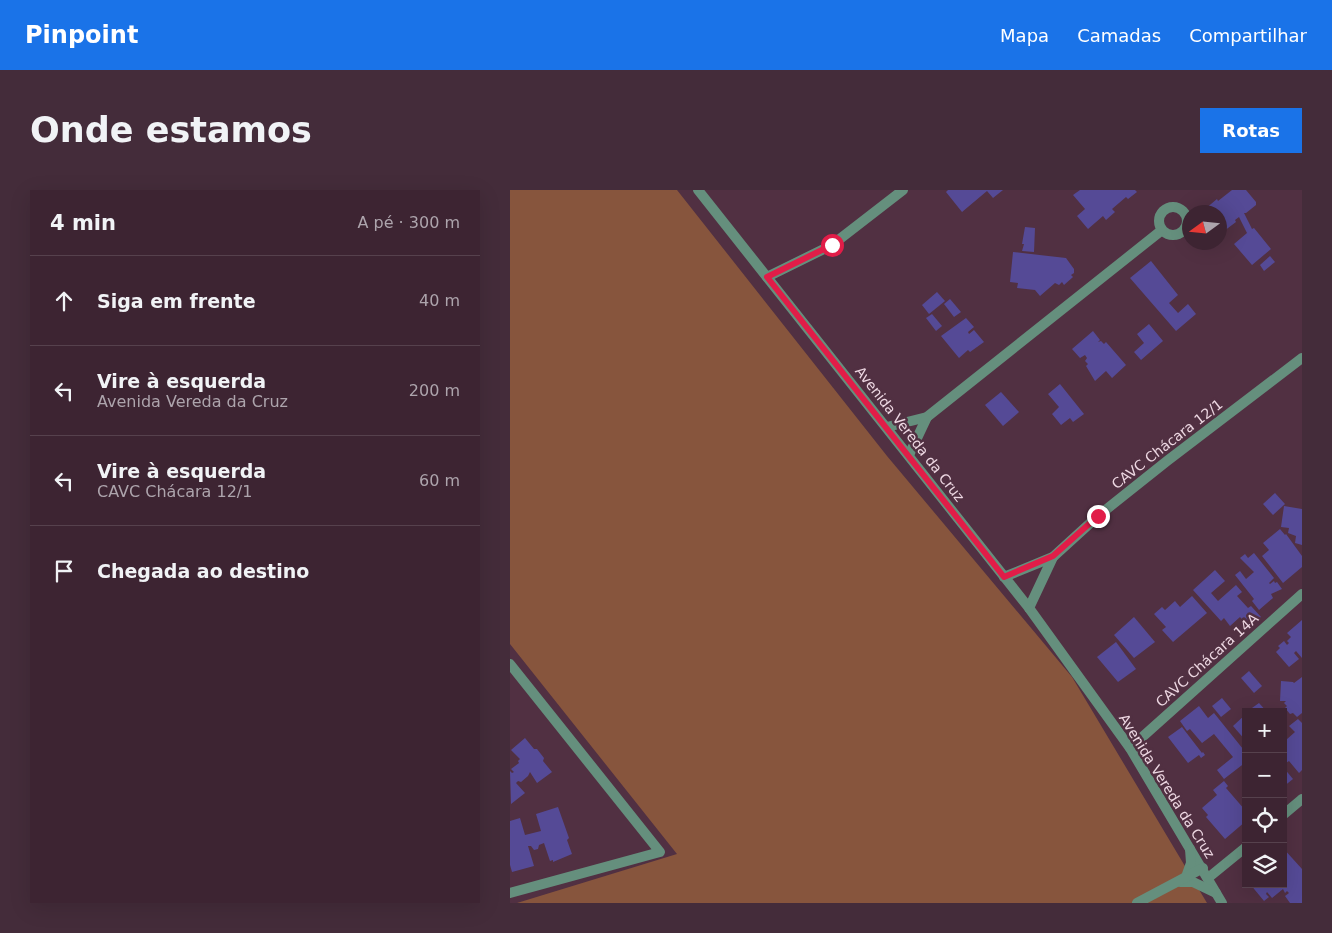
<!DOCTYPE html>
<html lang="pt">
<meta charset="utf-8">
<style>
:root{--surface:#3d2432;--page:#442c3a;--text:#f1f3f6;--muted:#ada4ac;--line:#56414d;--accent:#1a73e8}
body{margin:0;font-family:"DejaVu Sans",sans-serif;background:var(--page);color:var(--text)}
.controls{position:absolute;right:15px;bottom:15px;display:grid;overflow:hidden;border-radius:0px;box-shadow:0 5px 20px #0002}
.controls button{width:45px;height:45px;display:grid;place-items:center;padding:0;border:0;border-bottom:1px solid var(--line);background:var(--surface);color:var(--text);font:25px sans-serif}
.compass{position:absolute;left:672px;top:15px;width:45px;height:45px;border-radius:50%;background:var(--surface);box-shadow:0 5px 20px #0002;rotate:255deg}
.stop{position:absolute;width:15px;height:15px;margin:-11px;border:4px solid #e11d48;border-radius:50%;background:#fff}
.stop.end{background:#e11d48;border-color:#fff;box-shadow:0 1px 5px #0008}
.list{margin:0;padding:0;list-style:none}
h2{display:flex;justify-content:space-between;align-items:center;height:65px;margin:0;padding:0 20px;font-size:21px}
h2 small{font-size:16px;font-weight:400;color:var(--muted)}
.list li{display:grid;grid-template-columns:32px 1fr auto;gap:15px;align-items:center;box-sizing:border-box;height:90px;padding:0 20px;border-top:1px solid var(--line)}
.list b{display:block;font-size:19px;white-space:nowrap}
.list p{margin:0;font-size:16px;white-space:nowrap;color:var(--muted)}
.list em{font-size:16px;font-style:normal;color:var(--muted)}
.icon{flex:none;width:28px;height:28px;fill:none;stroke:currentColor;stroke-width:2;stroke-linecap:round;stroke-linejoin:round}
.map{position:relative;flex:none;width:792px;height:713px;overflow:hidden;border-radius:0px}
header{display:flex;align-items:center;gap:30px;box-sizing:border-box;height:70px;padding:0 25px;background:var(--accent);color:#fff}
header strong{font-size:24px}
nav{display:flex;gap:28px;margin-inline-start:auto;font-size:18px}
.intro{display:flex;align-items:center;justify-content:space-between;box-sizing:border-box;height:120px;padding:0 30px}
h1{margin:0;font-size:35px}
.button{padding:12px 22px;border-radius:0px;background:var(--accent);color:#fff;font-size:18px;font-weight:700}
main{display:flex;gap:30px;padding:0 30px}
aside{flex:1;background:var(--surface);border-radius:0px;box-shadow:0 5px 20px #0002}
.map>svg:first-child{display:block}
.green{fill:#87553d}
.building{fill:#554a96}
.lines{fill:none;stroke-linecap:round;stroke-linejoin:round}
.minor{stroke:#658f7d;stroke-width:10}
.tertiary{stroke:#658f7d;stroke-width:10}
.route{stroke:#e11d48;stroke-width:6}
.labels{text-anchor:middle;dominant-baseline:central;stroke-width:5;stroke-linejoin:round;paint-order:stroke}
.street-label{font-size:14px;fill:#eed8e3;stroke:#513042}
</style>
<header>
<strong>Pinpoint</strong>
<nav><a>Mapa</a><a>Camadas</a><a>Compartilhar</a></nav>
</header>
<div class="intro"><h1>Onde estamos</h1><a class="button">Rotas</a></div>
<main>
<aside>
<h2>4 min<small>A pé · 300 m</small></h2>
<ul class="list">
<li><svg class="icon" aria-label="ahead" viewBox="0 0 24 24"><path d="M12 20V5M6 11l6-6 6 6"/></svg><div><b>Siga em frente</b></div><em>40 m</em></li>
<li><svg class="icon" aria-label="left" viewBox="0 0 24 24"><path d="M17 20v-9H6M10 6l-5 5 5 5"/></svg><div><b>Vire à esquerda</b><p>Avenida Vereda da Cruz</p></div><em>200 m</em></li>
<li><svg class="icon" aria-label="left" viewBox="0 0 24 24"><path d="M17 20v-9H6M10 6l-5 5 5 5"/></svg><div><b>Vire à esquerda</b><p>CAVC Chácara 12/1</p></div><em>60 m</em></li>
<li><svg class="icon" aria-label="arrive" viewBox="0 0 24 24"><path d="M6 21V4h12l-3 4 3 4H6"/></svg><div><b>Chegada ao destino</b></div></li>
</ul>
</aside>
<div class="map">
<svg width="792" height="713" viewBox="0 0 792 713">
<rect width="100%" height="100%" fill="#513042"/>
<path class="green" d="M0,0H167L377,266L562,487L697,713H7L167,664L0,454Z"/>
<g class="building">
<path d="M438,0H493L483,8L477,1L452,22L436,2Z"/>
<path d="M570,0H625L627,2L618,9L616,7L602,19L605,22L596,30L593,26L578,39L567,26L575,19L563,5Z"/>
<path d="M722,0H736L746,12V15L736,23H734L742,39L744,38L761,59L742,75L724,54L737,43L729,27L725,30L726,32L714,41L709,35V22H698L695,19L707,9L708,11Z"/>
<path d="M515,37L525,38L524,62L512,61L514,54H512Z"/>
<path d="M503,62L556,68L564,79V83L561,85L563,87L554,95L552,92L549,95L545,93L530,106L525,100L507,98L508,93L500,92Z"/>
<path d="M760,66L765,72L754,81L750,75Z"/>
<path d="M641,71L668,105L659,113L668,123L678,114L686,124L666,141L620,88Z"/>
<path d="M427,102L435,111L419,124L412,115Z"/>
<path d="M440,109L451,122L444,127L434,114Z"/>
<path d="M422,124L432,136L426,141L416,128Z"/>
<path d="M456,128L464,137L458,142L459,144L464,140L474,152L460,162L458,160L449,168L431,146Z"/>
<path d="M639,134L653,151L631,170L624,162L634,153L627,144Z"/>
<path d="M583,141L590,150L588,152L591,151L594,154L596,152L616,175L602,188L596,181L585,191L576,176L578,174L575,171L577,168L575,165L570,168L562,159Z"/>
<path d="M550,194L574,224L563,232L560,228L551,235L542,224L549,217L538,204Z"/>
<path d="M491,202L509,222L493,236L475,215Z"/>
<path d="M765,303L775,314L763,325L753,314Z"/>
<path d="M774,316L792,319V355L785,353L786,346L778,343L779,338L771,337Z"/>
<path d="M770,339L775,345L776,344L792,366V377L773,393L752,366L759,360L753,353Z"/>
<path d="M744,363L764,388L759,393L760,394L764,391L765,393L767,392L772,399L761,404L763,408L749,420L742,411L744,409L725,385L730,381L736,389L744,382L730,368L735,364L738,368Z"/>
<path d="M705,380L715,391L701,403L708,411L726,395L732,402L727,406L738,418L741,416L751,427L741,435L738,437L730,427L720,436L714,428L711,431L683,400Z"/>
<path d="M682,406L697,423L663,452L652,440L656,437L644,424L652,417L655,420L665,411L670,417Z"/>
<path d="M624,427L645,452L624,468L604,445Z"/>
<path d="M792,430V468L786,461L784,463L789,469L779,477L766,462L770,458L768,456L774,451L777,455L779,453L777,451L781,447L777,443Z"/>
<path d="M606,452L626,479L608,492L587,467Z"/>
<path d="M739,481L752,496L744,503L731,488Z"/>
<path d="M792,487V523L787,527L783,523L780,524L775,518L777,516L774,513L776,511H770L771,491L783,492L784,493Z"/>
<path d="M712,508L721,519L711,527L702,516Z"/>
<path d="M749,513L757,522H738L742,518Z"/>
<path d="M689,516L698,528L704,523L733,559L734,558L736,560V572L714,589L707,580L723,567L704,544L692,553L680,539L677,541L670,531Z"/>
<path d="M736,524V551L723,536Z"/>
<path d="M788,529L792,533V580L789,583L779,571L776,573L773,569V547L776,550L785,542L779,536Z"/>
<path d="M672,537L692,563L693,562L695,565L691,568L689,565L678,573L658,547Z"/>
<path d="M15,548L24,559H27L34,568L33,571L42,582L27,593L20,582L18,586L11,592L8,591L6,593L15,603L1,614L0,581L2,583L4,582L1,579L9,573L8,571L10,569L1,560Z"/>
<path d="M773,577L783,589L773,597Z"/>
<path d="M714,591L718,596L716,598L735,620L736,619V631L715,649L696,627L698,625L692,618L707,605L703,600Z"/>
<path d="M48,617L59,648L57,650L62,664L43,672V670L40,671L34,653L29,655L28,659L24,660L21,656H18L24,676L2,682L0,675V631L10,628L15,645L31,641L26,624Z"/>
<path d="M773,658L792,679V713H780L775,706L779,703L777,701L775,703L773,699L762,708L757,702L756,704L759,707L754,711L740,694H773Z"/>
</g>
<g class="lines">
<g class="minor">
<circle cx="663" cy="31" r="14"/>
<path d="M257,87L322,55L393,0"/>
<path d="M377,237L417,227L652,40"/>
<path d="M399,265L417,227"/>
<path d="M494,387L543,367L588,326L657,271L792,168"/>
<path d="M519,418L543,367"/>
<path d="M0,474L150,662L0,703"/>
<path d="M620,558L792,404"/>
<path d="M773,625L792,609"/>
<path d="M698,688L736,657"/>
</g>
<g class="tertiary">
<path d="M188,0L519,418L620,558L712,713"/>
<path d="M676,687L681,673L680,659"/>
<path d="M670,692H683L706,703"/>
<path d="M627,713L693,678"/>
</g>
</g>
<g class="lines">
<path class="route" d="M322,55L257,87L494,387L543,366L588,326"/>
</g>
<g class="labels">
<g class="street-label">
<text transform="translate(400 244) rotate(52)">Avenida Vereda da Cruz</text>
<text transform="translate(657 254) rotate(-38)">CAVC Chácara 12/1</text>
<text transform="translate(697 470) rotate(-42)">CAVC Chácara 14A</text>
<text transform="translate(657 596) rotate(58)">Avenida Vereda da Cruz</text>
</g>
</g>
</svg>
<div class="controls">
<button>+</button>
<button>−</button>
<button><svg class="icon" aria-label="locate" viewBox="0 0 24 24"><circle cx="12" cy="12" r="6"/><path d="M12 2v4M12 18v4M2 12h4M18 12h4"/></svg></button>
<button><svg class="icon" aria-label="layers" viewBox="0 0 24 24"><path d="M12 4l9 5-9 5-9-5zM3 14l9 5 9-5"/></svg></button>
</div>
<svg class="compass" viewBox="-18 -18 36 36"><path d="M0-13l5 13h-10z" fill="#e53935"/><path d="M0 13l5-13h-10z" fill="#ada4ac"/></svg>
<div class="stop" style="left:322px;top:55px"></div>
<div class="stop end" style="left:588px;top:326px"></div>
</div>
</main>
